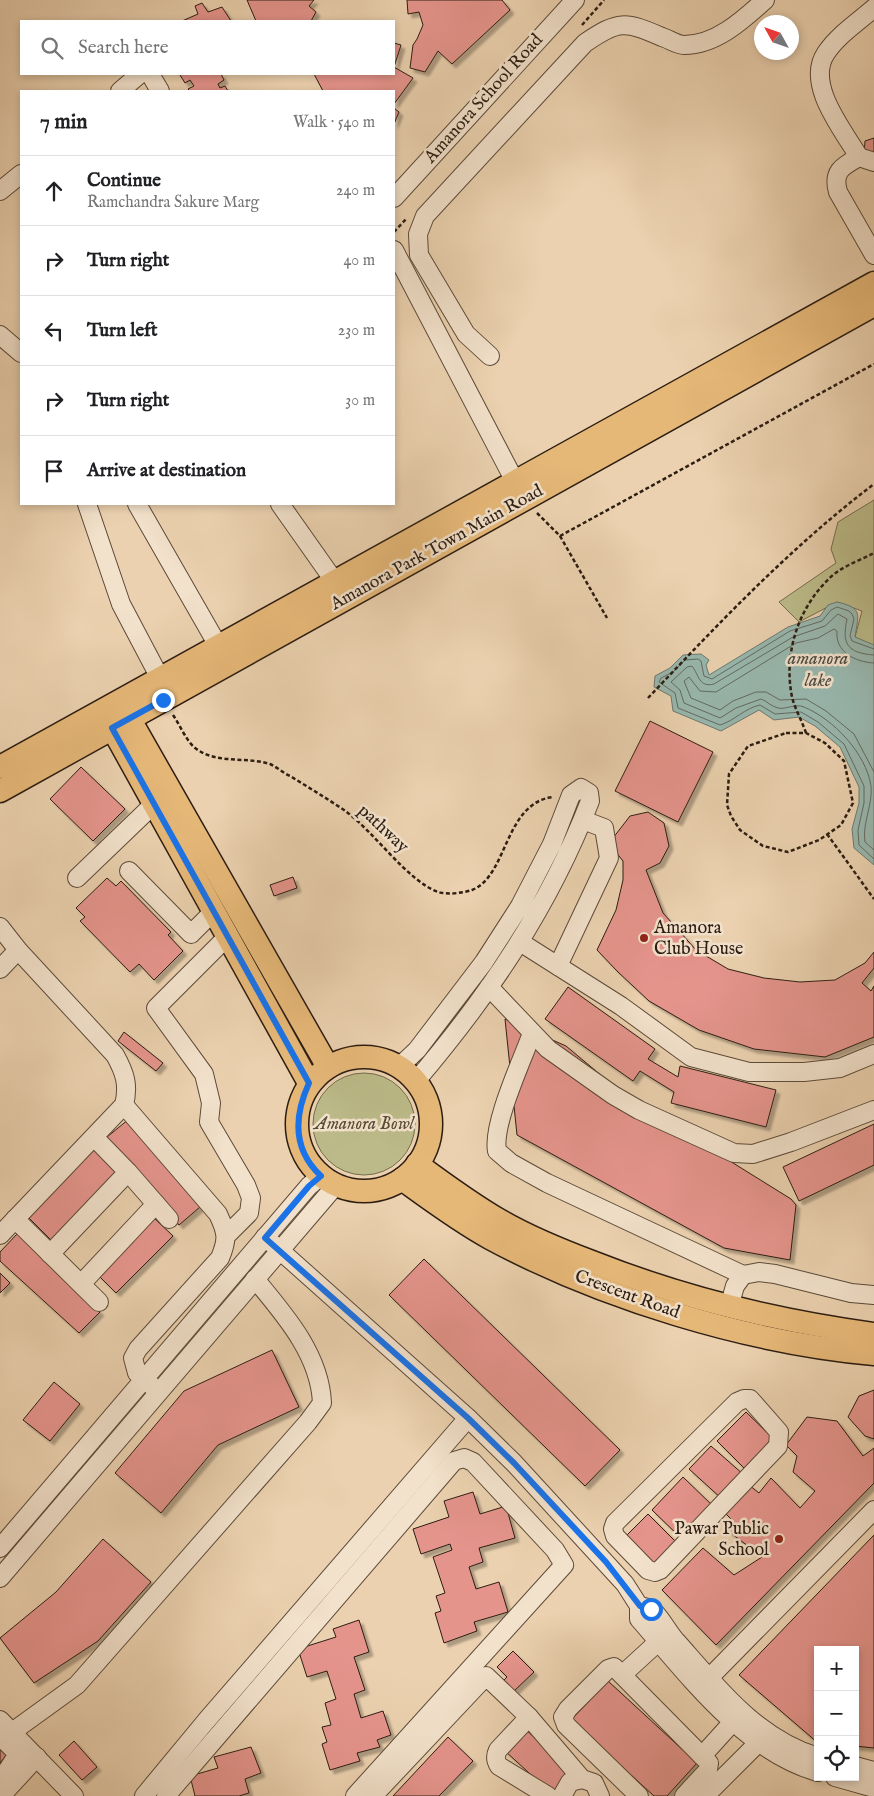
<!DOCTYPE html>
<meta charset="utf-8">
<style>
:root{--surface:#fff;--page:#f2f2f2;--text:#202124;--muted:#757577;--line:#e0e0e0}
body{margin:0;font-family:"IM FELL English",serif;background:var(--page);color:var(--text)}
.controls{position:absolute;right:15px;bottom:15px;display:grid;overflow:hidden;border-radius:0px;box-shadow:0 2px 8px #0003}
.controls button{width:45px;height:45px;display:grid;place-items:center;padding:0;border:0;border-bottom:1px solid var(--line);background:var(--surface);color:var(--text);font:25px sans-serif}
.compass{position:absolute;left:754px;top:15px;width:45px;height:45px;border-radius:50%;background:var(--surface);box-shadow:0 2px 8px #0003;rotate:310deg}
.stop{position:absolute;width:15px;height:15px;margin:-11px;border:4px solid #1a73e8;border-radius:50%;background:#fff}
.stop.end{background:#1a73e8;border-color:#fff;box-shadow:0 1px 5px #0008}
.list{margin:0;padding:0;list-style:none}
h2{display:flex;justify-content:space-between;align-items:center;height:65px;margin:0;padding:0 20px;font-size:21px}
h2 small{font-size:16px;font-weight:400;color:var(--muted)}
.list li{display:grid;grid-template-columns:32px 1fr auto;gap:15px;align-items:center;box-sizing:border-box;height:70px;padding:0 20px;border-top:1px solid var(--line)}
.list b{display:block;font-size:19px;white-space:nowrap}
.list p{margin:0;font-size:16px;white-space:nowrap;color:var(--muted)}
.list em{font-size:16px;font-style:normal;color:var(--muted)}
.icon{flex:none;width:28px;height:28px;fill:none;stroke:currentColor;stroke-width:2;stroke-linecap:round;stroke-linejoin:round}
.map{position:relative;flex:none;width:874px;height:1796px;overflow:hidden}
.search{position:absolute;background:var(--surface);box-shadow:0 2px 8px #0003;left:20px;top:20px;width:375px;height:55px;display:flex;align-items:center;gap:12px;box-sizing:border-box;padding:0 18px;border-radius:0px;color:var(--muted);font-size:19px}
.panel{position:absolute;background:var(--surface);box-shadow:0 2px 8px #0003;left:20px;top:90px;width:375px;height:415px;border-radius:0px}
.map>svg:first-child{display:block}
.green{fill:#bbba88;stroke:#746c4d}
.water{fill:#98b7ae;stroke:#6d7970}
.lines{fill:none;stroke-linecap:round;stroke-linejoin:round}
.shore{stroke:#626a60;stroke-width:1}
.building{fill:#e5948c;stroke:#2c1d12;filter:url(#shadow)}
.minor-casing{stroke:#5c4a39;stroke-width:20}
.major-casing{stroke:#2c1d12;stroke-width:25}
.path{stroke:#2c1d12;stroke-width:2.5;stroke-dasharray:4 2.5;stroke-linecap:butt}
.minor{stroke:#f2e1cb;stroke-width:18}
.major{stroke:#e6b878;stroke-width:22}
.route{stroke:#1a73e8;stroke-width:6}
.poi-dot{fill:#8f2418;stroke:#f2e1cb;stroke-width:2}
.labels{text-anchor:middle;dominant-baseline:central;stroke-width:5;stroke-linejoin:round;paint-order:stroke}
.street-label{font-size:18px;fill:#2c1d12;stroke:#f2e1cb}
.poi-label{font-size:18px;fill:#2c1d12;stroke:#f2e1cb;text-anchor:start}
.park-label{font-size:18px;font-style:italic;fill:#574c35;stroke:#f2e1cb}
.water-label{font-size:19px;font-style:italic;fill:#4c4b41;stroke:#f2e1cb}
</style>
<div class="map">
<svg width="874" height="1796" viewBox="0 0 874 1796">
<defs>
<filter id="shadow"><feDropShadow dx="4" dy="4" stdDeviation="1" flood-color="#0004"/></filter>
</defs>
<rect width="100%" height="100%" fill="#ebd1af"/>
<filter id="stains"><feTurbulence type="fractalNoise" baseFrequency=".004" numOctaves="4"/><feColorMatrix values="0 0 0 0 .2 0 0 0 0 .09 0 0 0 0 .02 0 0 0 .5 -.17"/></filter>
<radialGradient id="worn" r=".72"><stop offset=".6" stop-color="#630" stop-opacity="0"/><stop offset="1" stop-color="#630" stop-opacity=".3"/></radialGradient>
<g class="green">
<path d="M874,500V646L855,637L862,611L837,602L799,622L779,602L836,563L831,549L838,522Z"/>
<circle cx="364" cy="1124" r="51"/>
</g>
<path class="water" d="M837,602C864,608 858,615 855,637L874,645V865L854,848L852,829L859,803V787L840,747L815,726L799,717L774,720L759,710L721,731L673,711L671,696L654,687L655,676L670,668L683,655L701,654L709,660L706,665L709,675L788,627L820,616L828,605Z"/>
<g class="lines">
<g class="shore">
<path d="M874,649L852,641L850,636L854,619L852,614L849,611L837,607L831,610L822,621L790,631L712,679L704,676L701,661L698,659L685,660L673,672L661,678L659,682L675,693L678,708L720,725C734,721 745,708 760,705L775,714L801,712L818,722L844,744L864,786V803L858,830L859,845L874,859"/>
<path d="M874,655C846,653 842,643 847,619L838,614L825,626L793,637L714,684C699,688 699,675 692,666L687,667L671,682L680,690L684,703L720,718L736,708L761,699C767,701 772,707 778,708C786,710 795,703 804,707C833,719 866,753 871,786C873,805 862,823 865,842L874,850"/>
<path d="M874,663C855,662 835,652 837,631L834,629L818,638L796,643L716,692L700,691L689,677L684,681L691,698L720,710L733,701L756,692H766L780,700L806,699L826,711L854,734L874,772"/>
</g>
</g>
<g class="building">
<path d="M247,0H314L309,6L316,12L311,21H256Z"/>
<path d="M407,0H502L510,10L452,64L438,51L425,72L410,68L413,45L417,39L423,25L419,12L408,14Z"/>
<path d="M202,3L208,12L222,7L231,21H182L198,14L195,6Z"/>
<path d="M394,43L401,45L394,67L413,78L394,104V91H323L314,74H394Z"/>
<path d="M183,74H221L224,80L218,84L220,88L225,86L228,91H190L188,89L194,86L190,80L185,83L180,75Z"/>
<path d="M394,108L399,112L394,124Z"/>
<path d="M874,138V153L864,154L865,141Z"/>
<path d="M650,721L713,752L678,822L615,791Z"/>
<path d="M81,767L125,809L93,841L50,799Z"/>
<path d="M648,812L664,823L669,846L660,863L646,870L663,913L696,950L728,969L764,978L800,982L835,980L865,963L874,952V968L862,983L871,991L874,986V1037L825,1057L754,1049L699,1030L649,1001L618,972L597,950L616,910L623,880V861L615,851L613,838L630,816Z"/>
<path d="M293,877L297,888L274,896L270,885Z"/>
<path d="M107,878L116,886L121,881L171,932L168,935L183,951L154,980L139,964L130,972L80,921L85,917L76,908Z"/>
<path d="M568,987L655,1049L648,1059L678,1077L680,1066L776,1090L766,1127L671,1103L674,1092L640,1071L633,1081L545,1019Z"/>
<path d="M505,1019L566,1046L627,1097L791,1199L796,1205L790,1260L724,1248L517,1135Z"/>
<path d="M124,1032L163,1063L156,1071L118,1041Z"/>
<path d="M129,1119L200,1207L179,1225L107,1137Z"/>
<path d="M874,1124V1165L799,1201L783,1167Z"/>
<path d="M93,1149L119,1174L52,1241L27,1216Z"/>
<path d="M152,1216L173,1236L116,1293L96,1273Z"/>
<path d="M17,1234L100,1312L79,1333L0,1261V1252Z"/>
<path d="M424,1259L620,1450L585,1486L389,1295Z"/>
<path d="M0,1273L10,1283L0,1293Z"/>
<path d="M272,1350L299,1407L218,1445L161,1513L115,1473L184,1391Z"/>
<path d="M54,1382L80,1404L50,1441L23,1420Z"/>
<path d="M874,1390V1439L865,1436L848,1417L859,1396Z"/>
<path d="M746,1412L778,1443L748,1472L717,1441Z"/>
<path d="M807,1417L837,1421L863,1456L874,1448V1483L716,1645L662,1590L703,1548L734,1575L762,1557L727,1530L735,1523L726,1514L749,1485L759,1493L771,1478L800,1508L815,1491L793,1472L797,1456L786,1445Z"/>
<path d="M711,1446L744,1475L722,1499L689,1469Z"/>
<path d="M683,1477L714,1507L683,1540L652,1510Z"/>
<path d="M473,1492L480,1514L506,1506L515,1538L479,1548L483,1562L469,1567L476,1589L499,1582L508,1612L474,1622L477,1631L444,1643L435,1613L441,1611L436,1596L445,1593L433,1557L452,1550L450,1544L421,1554L413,1529L449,1517L444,1501Z"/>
<path d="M648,1514L679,1545L655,1569L624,1538Z"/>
<path d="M874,1535V1748L855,1746V1650H818V1743L739,1675Z"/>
<path d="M103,1539L151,1582L98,1641L34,1683L0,1638L56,1592Z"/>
<path d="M359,1620L369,1652L354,1657L365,1690L354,1694L361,1718L383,1711L391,1735L377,1740L380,1747L357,1753L360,1761L330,1770L322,1744L327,1742L322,1727L331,1725L325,1703L336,1699L327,1671L307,1677L298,1649L336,1637L333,1629Z"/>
<path d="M513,1651L534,1672L513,1692L503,1681L507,1677L497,1667Z"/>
<path d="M608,1681L697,1763L667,1796H654L571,1720Z"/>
<path d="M524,1728L572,1772L552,1794L504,1750Z"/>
<path d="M448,1737L473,1761L439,1796H393Z"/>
<path d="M74,1741L97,1767L82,1780L59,1755Z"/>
<path d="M0,1745L8,1753L0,1763Z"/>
<path d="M251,1747L261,1773L245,1779L249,1793L239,1796H195L190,1776L218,1768L214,1757Z"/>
</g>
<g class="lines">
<defs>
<g id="minor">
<path d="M874,8C858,22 838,35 826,53C805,84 843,130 859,157L874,162"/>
<path d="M150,74L160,91"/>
<path d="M120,91L140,74"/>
<path d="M859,157C843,166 832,171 838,192L874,255"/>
<path d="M0,191L21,174"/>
<path d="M394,198L575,0"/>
<path d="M394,250L521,493"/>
<path d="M0,335L21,353"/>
<path d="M490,356L466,334L419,255L418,234L425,216L585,43C619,20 625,21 662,37C669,39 677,45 684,45C716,45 743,20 765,0"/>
<path d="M87,504L121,604L160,678"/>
<path d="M137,504L224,656"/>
<path d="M280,504L335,582"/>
<path d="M129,871L191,934L213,912"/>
<path d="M77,878L154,804"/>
<path d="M0,927L18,950L115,1055C125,1073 129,1085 124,1105L0,1235"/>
<path d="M520,942L621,1006L691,1057L749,1072H804L840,1068L874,1054"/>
<path d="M558,966L609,858L604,828L583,820"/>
<path d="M0,969L18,950"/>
<path d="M489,987L548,1049L613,1095L639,1110L734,1153L753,1154L791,1142L874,1110"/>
<path d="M532,1033C522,1061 492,1124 497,1151L511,1163L547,1183L743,1275"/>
<path d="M399,1067L417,1050L484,962L520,906L552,844L571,795L581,788L589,793L590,801C549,907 489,995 416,1081"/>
<path d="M124,1105L218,1214C227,1233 228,1239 220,1258L138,1349L133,1358L137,1373L152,1386"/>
<path d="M128,1172L169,1219"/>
<path d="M15,1219L99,1302"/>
<path d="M226,1236L249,1213L251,1198L246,1185L209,1122L211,1103L204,1074L156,1008L227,937"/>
<path d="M265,1237L468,1418L514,1463L625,1584L639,1606V1619C687,1674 745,1752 818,1772"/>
<path d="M50,1254L128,1172L94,1137"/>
<path d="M81,1284L156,1204"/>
<path d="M729,1307L735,1286L743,1275L759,1272L775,1274L851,1293L874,1295"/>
<path d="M744,1399H750L779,1432L778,1446L660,1570L655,1572L648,1570L615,1536L613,1529L615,1523L737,1402Z"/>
<path d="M0,1548L309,1186L321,1176"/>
<path d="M0,1578L336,1185"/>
<path d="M639,1606C643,1607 648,1607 651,1609C659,1614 669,1634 677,1642C717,1687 757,1739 818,1757"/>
<path d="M658,1642L622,1675L702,1756"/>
<path d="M622,1675L614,1667L608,1669L568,1709L563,1717L566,1725L639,1796"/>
<path d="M709,1678L874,1510"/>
<path d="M0,1720L74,1796"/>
<path d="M12,1732L77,1685L308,1422L322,1403C320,1355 285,1315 255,1279"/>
<path d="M855,1766L874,1771"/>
<path d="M835,1777L874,1788"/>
<path d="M0,1782L16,1757L15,1751L0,1736"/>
<path d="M1,1796L37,1757"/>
<path d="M144,1796L206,1721L468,1418"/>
<path d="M166,1796L454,1461L464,1458L473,1462L555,1550L564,1565L355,1796"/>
<path d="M373,1796L486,1676L529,1717"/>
<path d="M548,1796L499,1766C495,1760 495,1756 498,1750L529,1717L582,1779"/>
<path d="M562,1796L570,1782L582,1779L594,1783L600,1796"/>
<path d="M684,1796L708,1770L709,1763L702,1756L740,1714"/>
<path d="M705,1796L758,1743"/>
</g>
<g id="major">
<path d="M129,718L328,1067"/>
<path d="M112,728L309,1083"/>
<path d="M0,767L874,283"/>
<path d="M0,791L874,305"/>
<circle cx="364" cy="1124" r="67"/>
<path d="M417,1164C444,1184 470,1203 499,1220C528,1237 560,1250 592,1262C683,1298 777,1321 874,1334"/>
<path d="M402,1179C431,1200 459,1221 490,1238C601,1298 749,1343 874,1354"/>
</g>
</defs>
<use href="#minor" class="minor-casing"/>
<use href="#major" class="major-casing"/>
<g class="path">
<path d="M582,25L604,0"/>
<path d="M394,232L407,218"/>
<path d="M537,513L560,536L874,364"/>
<path d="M560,536L607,618"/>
<path d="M648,698C719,623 791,547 874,484"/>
<path d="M173,715C180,725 186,740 194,747C215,765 245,756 270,764C277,767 283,773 290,776C308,787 326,798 344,810C374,831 406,880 438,892C448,895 462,893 472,890C508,876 504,803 553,797"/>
<path d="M786,733H806L825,743L844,761L853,803L841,825L819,840L788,852L763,846L740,830L731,816L727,805L729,774L748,746Z"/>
<path d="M806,733C802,721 795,709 792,697C783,652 799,605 833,575C845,565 861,560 874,553"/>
<path d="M827,834L874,899"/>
</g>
<use href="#minor" class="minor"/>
<use href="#major" class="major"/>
</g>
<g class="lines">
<path class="route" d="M163,700L112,728L309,1083C294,1116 292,1149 321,1176L309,1186L265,1238L468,1418L514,1463L606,1562L640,1606L651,1609"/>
</g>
<g class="poi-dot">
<circle cx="644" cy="938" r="5"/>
<circle cx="779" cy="1539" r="5"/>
</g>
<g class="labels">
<g class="street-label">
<text transform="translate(484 99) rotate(-48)">Amanora School Road</text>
<text transform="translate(437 548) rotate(-29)">Amanora Park Town Main Road</text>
<text transform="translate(383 829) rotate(43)">pathway</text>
<text transform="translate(627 1295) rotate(20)">Crescent Road</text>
</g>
<g class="poi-label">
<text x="654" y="928">Amanora<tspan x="654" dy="21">Club House</tspan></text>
<text x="769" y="1529" text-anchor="end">Pawar Public<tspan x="769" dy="21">School</tspan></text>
</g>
<g class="park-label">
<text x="364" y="1124">Amanora Bowl</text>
</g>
<g class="water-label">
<text x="818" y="659">amanora<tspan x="818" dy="22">lake</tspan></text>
</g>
</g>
<rect width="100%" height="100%" filter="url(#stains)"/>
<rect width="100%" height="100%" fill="url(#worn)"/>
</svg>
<div class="controls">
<button>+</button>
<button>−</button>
<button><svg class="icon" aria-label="locate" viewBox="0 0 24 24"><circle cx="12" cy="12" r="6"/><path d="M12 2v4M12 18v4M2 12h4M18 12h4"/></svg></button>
</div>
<svg class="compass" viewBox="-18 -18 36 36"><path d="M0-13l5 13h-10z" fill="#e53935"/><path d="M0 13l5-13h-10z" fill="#757577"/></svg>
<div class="stop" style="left:651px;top:1609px"></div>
<div class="stop end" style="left:163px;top:700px"></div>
<div class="search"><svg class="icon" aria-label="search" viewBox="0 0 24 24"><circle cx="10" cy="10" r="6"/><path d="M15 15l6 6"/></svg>Search here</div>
<section class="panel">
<h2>7 min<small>Walk · 540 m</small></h2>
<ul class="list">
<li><svg class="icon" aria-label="ahead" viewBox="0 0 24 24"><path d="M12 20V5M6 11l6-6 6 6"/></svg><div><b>Continue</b><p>Ramchandra Sakure Marg</p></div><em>240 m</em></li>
<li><svg class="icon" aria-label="right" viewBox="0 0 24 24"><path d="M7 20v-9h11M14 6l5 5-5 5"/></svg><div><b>Turn right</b></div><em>40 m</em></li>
<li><svg class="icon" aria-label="left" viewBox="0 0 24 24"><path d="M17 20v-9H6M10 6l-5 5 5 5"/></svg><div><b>Turn left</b></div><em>230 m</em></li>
<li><svg class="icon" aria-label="right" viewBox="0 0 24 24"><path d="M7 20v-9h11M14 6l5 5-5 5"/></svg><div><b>Turn right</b></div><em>30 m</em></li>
<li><svg class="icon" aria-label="arrive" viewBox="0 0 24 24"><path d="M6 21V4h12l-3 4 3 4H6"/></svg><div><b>Arrive at destination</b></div></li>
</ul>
</section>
</div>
